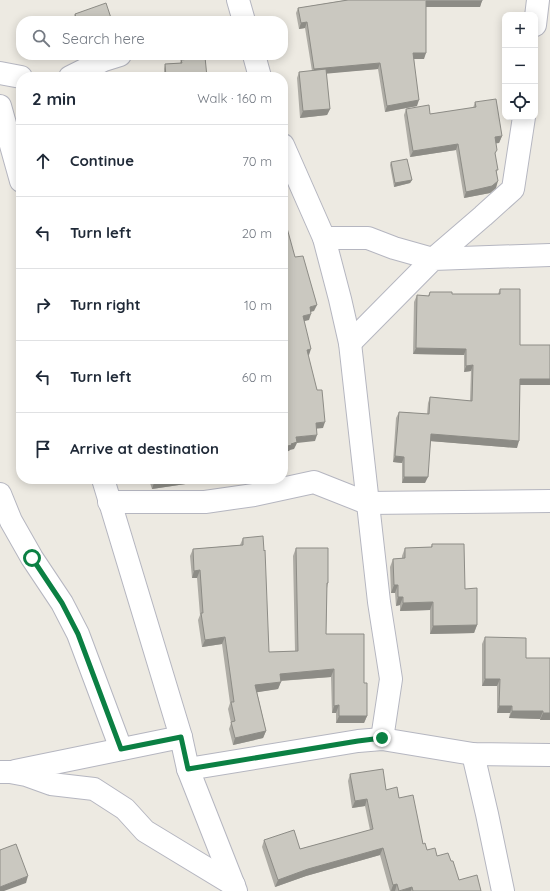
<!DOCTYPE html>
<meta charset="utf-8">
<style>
:root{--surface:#fff;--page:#f2f2f3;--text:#1f2937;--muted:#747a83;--line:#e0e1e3}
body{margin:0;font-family:Quicksand,sans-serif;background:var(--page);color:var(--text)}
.controls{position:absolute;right:12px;top:12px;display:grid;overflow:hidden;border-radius:8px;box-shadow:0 2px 10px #0003}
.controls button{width:36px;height:36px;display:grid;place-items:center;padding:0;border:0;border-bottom:1px solid var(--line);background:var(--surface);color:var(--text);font:20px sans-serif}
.stop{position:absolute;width:12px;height:12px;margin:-9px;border:3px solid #0b8043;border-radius:50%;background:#fff}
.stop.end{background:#0b8043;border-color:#fff;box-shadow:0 1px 4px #0008}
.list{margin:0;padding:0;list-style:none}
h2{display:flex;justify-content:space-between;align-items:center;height:52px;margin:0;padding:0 16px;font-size:17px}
h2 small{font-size:13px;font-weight:400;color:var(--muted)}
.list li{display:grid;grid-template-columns:26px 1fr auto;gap:12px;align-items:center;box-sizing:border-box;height:72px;padding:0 16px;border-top:1px solid var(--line)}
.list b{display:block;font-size:15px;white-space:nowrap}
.list em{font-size:13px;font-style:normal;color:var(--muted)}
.icon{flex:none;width:22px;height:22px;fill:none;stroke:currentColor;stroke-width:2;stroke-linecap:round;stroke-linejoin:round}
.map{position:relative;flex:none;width:550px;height:891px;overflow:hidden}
.search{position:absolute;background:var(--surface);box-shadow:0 2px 10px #0003;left:16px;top:16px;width:272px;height:44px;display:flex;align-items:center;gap:10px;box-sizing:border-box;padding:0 14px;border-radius:16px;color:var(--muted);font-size:15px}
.panel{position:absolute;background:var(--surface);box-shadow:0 2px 10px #0003;left:16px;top:72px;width:272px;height:412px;border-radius:16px}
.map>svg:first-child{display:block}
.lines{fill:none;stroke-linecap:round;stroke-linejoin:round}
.minor-casing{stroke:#b5b6c0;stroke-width:24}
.minor{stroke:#fff;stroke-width:22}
.wall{fill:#aeaca5}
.shaded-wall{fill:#8d8c86}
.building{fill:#cac8c0;stroke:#8d8c86}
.route{stroke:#0b8043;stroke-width:5}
</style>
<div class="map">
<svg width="550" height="891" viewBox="0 0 550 891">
<rect width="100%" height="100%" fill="#edeae2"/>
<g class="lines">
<defs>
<g id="minor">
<path d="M238,0L244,21"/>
<path d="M535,25L538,0"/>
<path d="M254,55L260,77"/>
<path d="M0,73L21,77"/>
<path d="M70,77L104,60L120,55"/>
<path d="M0,106L21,181"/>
<path d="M283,145L324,238L340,299L350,343L379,602L391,679L382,739"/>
<path d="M324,238H368L394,248L433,259L483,216L513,189L524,117"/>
<path d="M350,343L433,259L550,255"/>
<path d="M103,479L181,737L188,769L236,891"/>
<path d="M0,494L11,521L32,558L62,603L78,634L121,749"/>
<path d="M109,502H205L254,495L314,482L367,503L550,501"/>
<path d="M473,754L487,814L503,891"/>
<path d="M188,769L358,741L382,739L473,754L550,755"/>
<path d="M15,771L181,737"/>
<path d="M0,772H10L26,775L51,784L94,789L125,809L145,831L234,885"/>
</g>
</defs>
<use href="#minor" class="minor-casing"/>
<use href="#minor" class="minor"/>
</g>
<g class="wall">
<path d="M346,0H482L480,7H426L424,59H414L417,106L385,112L378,69L326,73L330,109L327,115L300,118L297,78L299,72L312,71L305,28L299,29L296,13L298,8Z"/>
<path d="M75,14L112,21H72Z"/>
<path d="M181,60L207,77H164V69L165,64L180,63Z"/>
<path d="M475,102L502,136L499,143H496L495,156L497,173L496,188L490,193L464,198L456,150L410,157L404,115L406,109L430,114L473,108Z"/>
<path d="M391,162L412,180L410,183L394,187L390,165Z"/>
<path d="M500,289L520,345H550V385H520L517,448L431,441L425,483H402V463L393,462L396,418L399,412L427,414L428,403L430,397L470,401L471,371L464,372V355L413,354L414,302L417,295L428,296L430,292L452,294H498Z"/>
<path d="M142,479H200L199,482L152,489L150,483H144Z"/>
<path d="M243,538L269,652L295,651L293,556L296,548L328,583L327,588L326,634L364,683L367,716L364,723H336V713H332L331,677L281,681L278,689L257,692L266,731L263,738L233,745L229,729L231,723L228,709L230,703L222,644L202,647L198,620L200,615L197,578H192L190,556L193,549L240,545Z"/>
<path d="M432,544L465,589L477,625L474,633L430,634V610L400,611V605L396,606L395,593H391L390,567L393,559L402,558V556L405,548L431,547Z"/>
<path d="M485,637L526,658L550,720H540V719L509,718L510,713H497V686H482V644Z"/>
<path d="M350,774L386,790L399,798L423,844L427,850L437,856L451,861L459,880L481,891H390L380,855L306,876L275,887L262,847L264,840L300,849L370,830L365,806L352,808L348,781Z"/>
</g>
<g class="shaded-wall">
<path d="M426,1H482L480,7H424Z"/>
<path d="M307,22L305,28L299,29L301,23Z"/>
<path d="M413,53H426L424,59H411Z"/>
<path d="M380,63L378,69L312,75L314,69Z"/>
<path d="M419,100L417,106L385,112L387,106Z"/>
<path d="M330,109L327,115L300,118L303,111Z"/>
<path d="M502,136L499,143L492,144L495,137Z"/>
<path d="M458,144L456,150L410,157L413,151Z"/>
<path d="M412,180L410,183L394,187L395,183Z"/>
<path d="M498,181L496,188L490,193L464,198L466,192Z"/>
<path d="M317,305L314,311L307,313L310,307Z"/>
<path d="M311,314L309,320L301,322L303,316Z"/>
<path d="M416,348L466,349L464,355L413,354Z"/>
<path d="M311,349L309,355L305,356L307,350Z"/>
<path d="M473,365L471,371L464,372L466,366Z"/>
<path d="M520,379H550V385H518Z"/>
<path d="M325,422L323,428L313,429L316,423Z"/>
<path d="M431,434L519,441L517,448L429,441Z"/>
<path d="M317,435L315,441L297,443L294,449L290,450L289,451L283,452V447L296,437Z"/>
<path d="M395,456L404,457L402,463L393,462Z"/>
<path d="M404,477H428L425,483H402Z"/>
<path d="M145,479H151L150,483H144Z"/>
<path d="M181,479H200L199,482L152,489L154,483Z"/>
<path d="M247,479H254L246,481Z"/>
<path d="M200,570L197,578H192L194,571Z"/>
<path d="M394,585H398L395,593H391Z"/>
<path d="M398,597H403L400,605L396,606Z"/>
<path d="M433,602L430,610L400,611L403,603Z"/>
<path d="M477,625L474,633L430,634L433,626Z"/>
<path d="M225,637L222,644L202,647L205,640Z"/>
<path d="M334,669L331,677L277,681L280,674Z"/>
<path d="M485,679H500L497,686H482Z"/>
<path d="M281,682L278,689L252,693L255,685Z"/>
<path d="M339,705L336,713H332L334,706Z"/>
<path d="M499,706H512L510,713H497Z"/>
<path d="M512,711H543L540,719L509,718Z"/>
<path d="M543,713H550V720H540Z"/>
<path d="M339,716H367L364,723H336Z"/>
<path d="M266,731L263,738L233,745L235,738Z"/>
<path d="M367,799L365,806L352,808L355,801Z"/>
<path d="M383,848L380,855L306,876L275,887L278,880L308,869Z"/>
<path d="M28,876L26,883L4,891H0V887Z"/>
<path d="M397,884L395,891H391L393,885Z"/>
<path d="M412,887L411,891H400Z"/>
</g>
<g class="building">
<path d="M348,0H482V1H426V53H413L419,100L387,106L380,63L314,69L307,22L301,23L298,8Z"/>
<path d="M106,3L112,21H77L75,14Z"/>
<path d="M205,57L207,77H166L165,64L182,63L181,60Z"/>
<path d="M326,69L330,109L303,111L299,72Z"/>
<path d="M496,99L502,136L495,137L497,150L495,153L498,170H496L498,181L492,186L466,192L458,144L413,151L406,109L429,105L430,114L476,107L475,102Z"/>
<path d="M407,159L412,180L395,183L391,162Z"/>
<path d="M287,228L295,257L303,256L317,305L310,307L311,314L303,316L311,349L307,350L317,390H322L325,422L316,423L317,435L296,437L297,442L291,444L292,445L283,447V230Z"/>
<path d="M500,289H520V345H550V379H520L519,441L431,434L428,477H404V457L395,456L399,412L429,414L430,397L472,401L473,365L466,366V349L416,348L417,295L429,296L430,292H452V294H500Z"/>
<path d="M153,479H181L154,483Z"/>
<path d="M263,536L264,551L265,550L269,652L298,651L296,548H328V583H327L326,634H364V683H367V716H339V705L334,706V669L280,674L281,682L255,685L266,731L235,738L231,722L235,721L231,702H234L225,637L205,640L201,613H203L200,570L194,571L193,549L243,545V538Z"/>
<path d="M432,544H464L465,589L477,588V625L433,626V602L403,603V597H398V585H394L393,559L405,558V548L432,547Z"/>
<path d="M485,637L526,638V658H550V713H543V711H512V706H499L500,679H485Z"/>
<path d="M383,769L386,790L397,787L399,798L413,795L423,844L425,843L427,850L435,848L437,856L448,853L451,861H453L459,880L477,875L481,891H413L412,887L399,891L397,884L393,885L383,848L308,869L278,880L264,840L294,830L300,849L373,829L367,799L355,801L350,774Z"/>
<path d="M16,844L28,876L0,887V850Z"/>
</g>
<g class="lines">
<path class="route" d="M32,558L62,603L78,634L121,749L181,737L188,769L358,741L382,738"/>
</g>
</svg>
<div class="controls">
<button>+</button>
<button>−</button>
<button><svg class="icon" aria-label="locate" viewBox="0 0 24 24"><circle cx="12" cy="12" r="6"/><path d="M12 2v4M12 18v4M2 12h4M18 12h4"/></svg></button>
</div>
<div class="stop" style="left:32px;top:558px"></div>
<div class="stop end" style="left:382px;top:738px"></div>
<div class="search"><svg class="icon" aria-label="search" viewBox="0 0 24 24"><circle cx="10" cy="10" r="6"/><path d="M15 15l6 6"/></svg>Search here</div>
<section class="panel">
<h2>2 min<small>Walk · 160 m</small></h2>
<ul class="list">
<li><svg class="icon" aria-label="ahead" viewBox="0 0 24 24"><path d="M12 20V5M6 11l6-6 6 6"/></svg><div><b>Continue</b></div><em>70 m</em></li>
<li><svg class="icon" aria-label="left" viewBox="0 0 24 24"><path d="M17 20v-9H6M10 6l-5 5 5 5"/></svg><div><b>Turn left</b></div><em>20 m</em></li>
<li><svg class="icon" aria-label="right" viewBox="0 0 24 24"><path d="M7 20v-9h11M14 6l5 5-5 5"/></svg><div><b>Turn right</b></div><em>10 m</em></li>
<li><svg class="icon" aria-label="left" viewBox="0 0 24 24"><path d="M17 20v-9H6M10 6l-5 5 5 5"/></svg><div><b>Turn left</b></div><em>60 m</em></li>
<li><svg class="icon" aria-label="arrive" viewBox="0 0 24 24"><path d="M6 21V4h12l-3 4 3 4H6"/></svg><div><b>Arrive at destination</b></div></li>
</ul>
</section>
</div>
